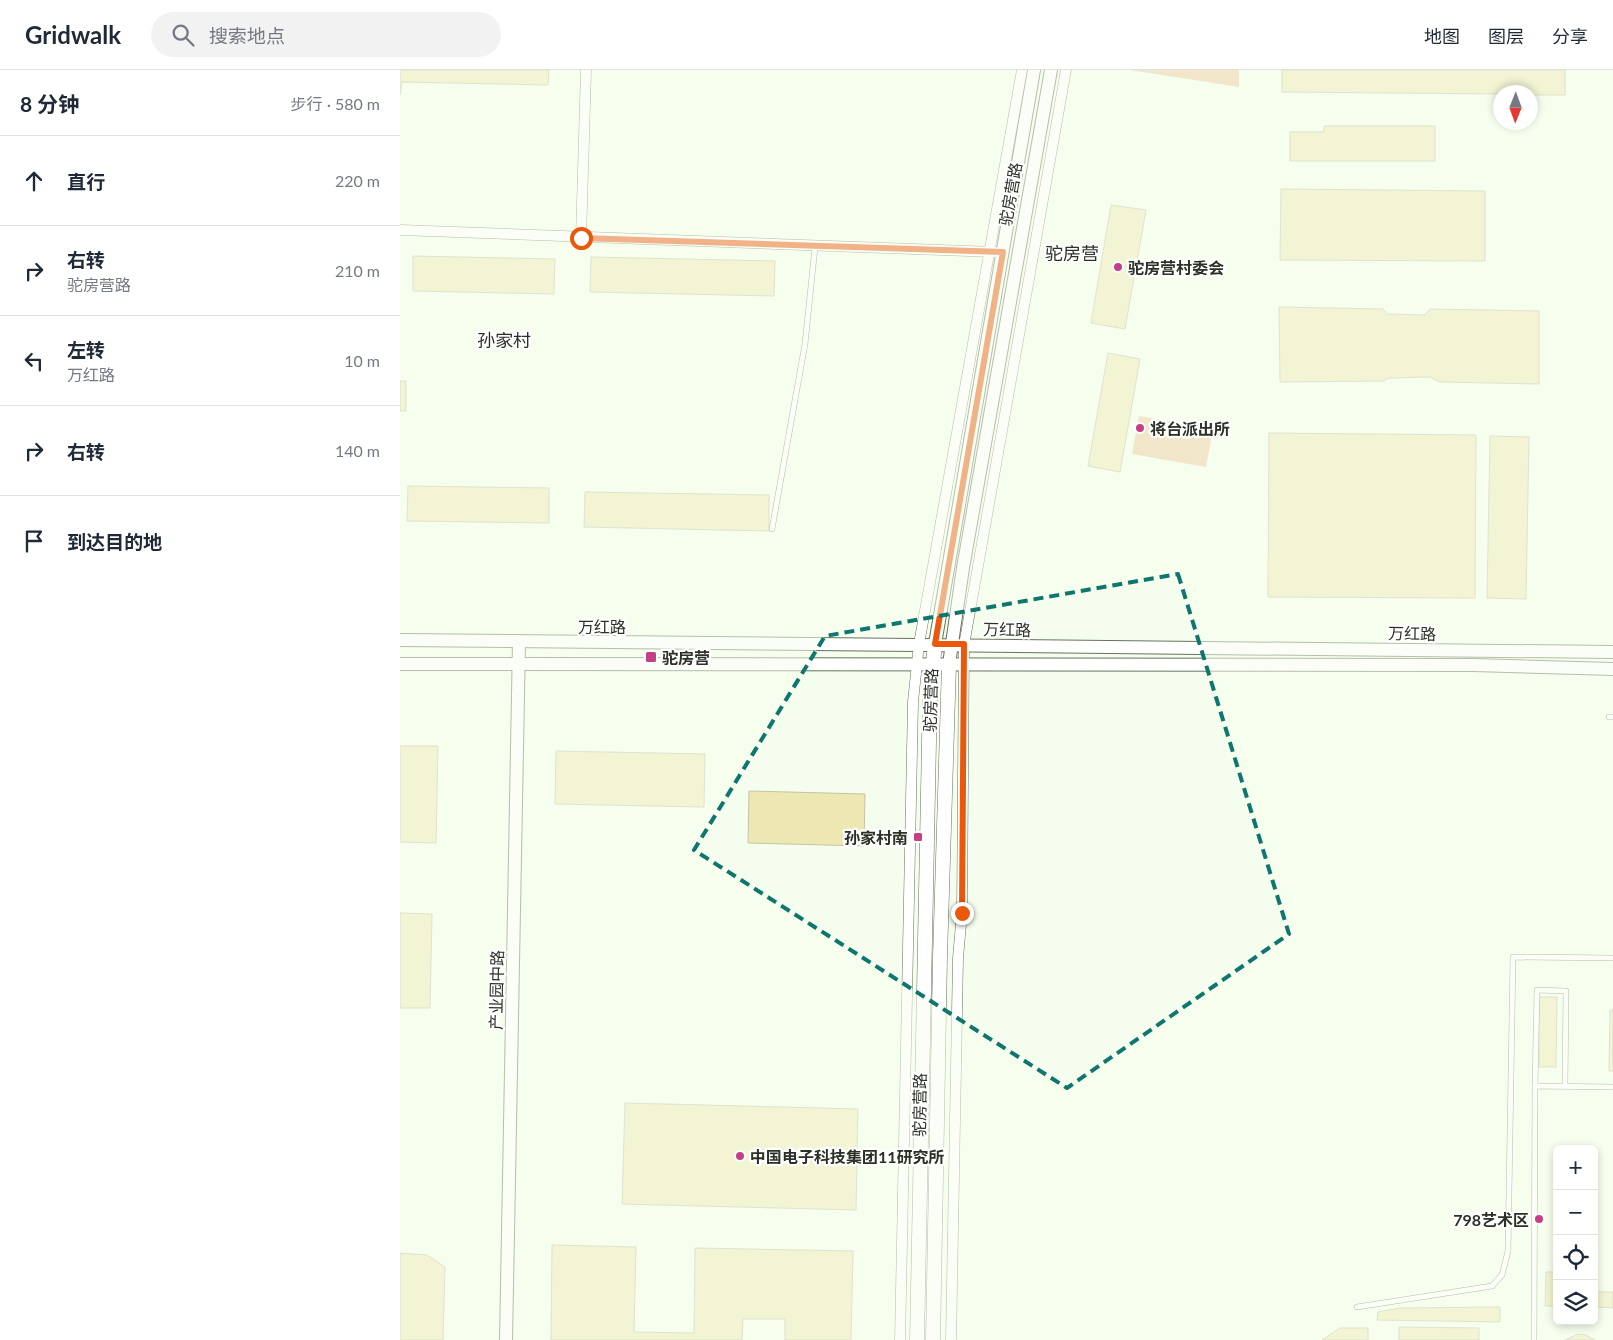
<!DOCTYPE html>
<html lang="zh">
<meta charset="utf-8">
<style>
:root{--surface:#fff;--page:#f2f2f3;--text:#1f2937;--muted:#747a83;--line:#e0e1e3}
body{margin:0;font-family:Lato,"Noto Sans SC",sans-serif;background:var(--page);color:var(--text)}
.controls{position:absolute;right:15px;bottom:15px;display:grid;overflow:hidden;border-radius:8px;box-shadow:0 2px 8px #0003}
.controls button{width:45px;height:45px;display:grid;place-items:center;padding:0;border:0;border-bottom:1px solid var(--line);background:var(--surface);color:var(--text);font:25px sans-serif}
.compass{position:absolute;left:1093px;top:15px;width:45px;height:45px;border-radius:50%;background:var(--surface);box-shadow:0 2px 8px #0003;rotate:181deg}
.stop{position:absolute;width:15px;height:15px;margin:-11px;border:4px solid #ea580c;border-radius:50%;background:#fff}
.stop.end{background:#ea580c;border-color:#fff;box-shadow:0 1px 5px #0008}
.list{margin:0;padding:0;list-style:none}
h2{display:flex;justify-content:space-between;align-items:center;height:65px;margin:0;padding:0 20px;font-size:21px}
h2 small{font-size:16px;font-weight:400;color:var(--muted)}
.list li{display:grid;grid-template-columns:32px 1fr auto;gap:15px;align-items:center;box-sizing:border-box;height:90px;padding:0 20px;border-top:1px solid var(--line)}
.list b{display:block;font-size:19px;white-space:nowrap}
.list p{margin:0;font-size:16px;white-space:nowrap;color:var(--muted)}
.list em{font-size:16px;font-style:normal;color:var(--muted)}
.icon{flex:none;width:28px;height:28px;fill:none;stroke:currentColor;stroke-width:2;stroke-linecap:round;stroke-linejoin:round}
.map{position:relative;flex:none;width:1213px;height:1270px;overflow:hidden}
header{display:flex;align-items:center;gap:30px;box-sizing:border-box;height:70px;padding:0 25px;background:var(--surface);border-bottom:1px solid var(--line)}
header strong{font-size:24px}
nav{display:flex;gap:28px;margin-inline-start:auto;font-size:18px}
.search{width:350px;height:45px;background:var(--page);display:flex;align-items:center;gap:12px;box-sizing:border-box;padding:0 18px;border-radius:28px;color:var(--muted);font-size:19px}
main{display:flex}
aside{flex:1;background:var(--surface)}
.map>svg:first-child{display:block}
.green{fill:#eac99c}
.building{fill:#ede8b1;stroke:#c5c3a6}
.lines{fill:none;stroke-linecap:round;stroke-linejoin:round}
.service-casing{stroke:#66735b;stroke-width:6}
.minor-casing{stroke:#66735b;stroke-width:11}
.tertiary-casing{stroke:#66735b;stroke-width:14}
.secondary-casing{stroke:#66735b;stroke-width:15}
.service{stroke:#fff;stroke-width:5}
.minor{stroke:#fff;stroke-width:10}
.tertiary{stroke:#fff;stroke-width:12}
.secondary{stroke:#fff;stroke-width:14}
.route{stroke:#ea580c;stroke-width:6}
.marked{fill:none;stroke:#0f766e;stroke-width:4;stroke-dasharray:10 6;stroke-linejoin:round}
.poi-dot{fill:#c44085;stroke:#fff;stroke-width:2}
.labels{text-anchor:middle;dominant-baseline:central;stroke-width:4.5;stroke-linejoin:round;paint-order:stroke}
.street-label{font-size:16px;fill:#2b3126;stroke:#fff}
.poi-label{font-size:16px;font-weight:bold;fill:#2b3126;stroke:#fff;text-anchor:start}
.neighbourhood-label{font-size:18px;fill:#2b3126;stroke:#fff}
</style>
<header>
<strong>Gridwalk</strong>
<div class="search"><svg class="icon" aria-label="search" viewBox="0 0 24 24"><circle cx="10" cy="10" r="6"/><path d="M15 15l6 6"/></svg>搜索地点</div>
<nav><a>地图</a><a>图层</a><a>分享</a></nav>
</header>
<main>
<aside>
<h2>8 分钟<small>步行 · 580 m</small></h2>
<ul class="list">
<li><svg class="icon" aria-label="ahead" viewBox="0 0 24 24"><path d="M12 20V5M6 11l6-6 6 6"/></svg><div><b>直行</b></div><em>220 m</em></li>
<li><svg class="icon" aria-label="right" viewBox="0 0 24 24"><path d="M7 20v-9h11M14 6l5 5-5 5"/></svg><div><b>右转</b><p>驼房营路</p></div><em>210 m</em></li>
<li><svg class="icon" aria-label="left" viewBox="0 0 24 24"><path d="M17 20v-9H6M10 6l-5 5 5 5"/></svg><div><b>左转</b><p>万红路</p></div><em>10 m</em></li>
<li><svg class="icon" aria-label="right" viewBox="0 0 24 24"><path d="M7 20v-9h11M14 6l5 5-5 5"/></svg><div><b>右转</b></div><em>140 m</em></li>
<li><svg class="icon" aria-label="arrive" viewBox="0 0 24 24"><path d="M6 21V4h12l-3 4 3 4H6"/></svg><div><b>到达目的地</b></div></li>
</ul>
</aside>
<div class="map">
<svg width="1213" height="1270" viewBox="0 0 1213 1270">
<rect width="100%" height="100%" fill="#f5feee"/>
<g class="green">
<path d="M730,0H839V17Z"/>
<path d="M739,346L813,359L806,397L732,384Z"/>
</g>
<g class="building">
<path d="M0,0H149L148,15L2,12L0,25Z"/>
<path d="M882,0H1165V25H1130V22H1100V24L882,22Z"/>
<path d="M924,56H1035V91H890V62H924Z"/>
<path d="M881,119L1085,121V191L880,190Z"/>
<path d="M711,135L746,140L725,259L691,253Z"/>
<path d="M13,186L155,189L154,224L13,221Z"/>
<path d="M191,187L375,191L374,226L190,222Z"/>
<path d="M879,237L983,239L988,244L1025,245L1030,239L1139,241V314L1040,312L1030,307L989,308L984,311L880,312Z"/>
<path d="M708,283L740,289L720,402L688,396Z"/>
<rect x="0" y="311" width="6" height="30"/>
<path d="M869,363L1076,365L1075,528L868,527Z"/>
<path d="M1090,366L1129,367L1126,529L1087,528Z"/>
<path d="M8,416L149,418V453L7,451Z"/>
<path d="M185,422L369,425V461L184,457Z"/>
<path d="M0,676H38L36,773L0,772Z"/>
<path d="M156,681L305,684L304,737L155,734Z"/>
<path d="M349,721L465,724L464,776L348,773Z"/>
<path d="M0,843L32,844L30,938H0Z"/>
<path d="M1139,927H1157L1156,997H1139Z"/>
<path d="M1210,940H1213V1001H1209Z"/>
<path d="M225,1033L458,1039L456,1140L222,1134Z"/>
<path d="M152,1175L236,1177L234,1262L294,1263L295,1178L453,1181L451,1270H385V1249H343L342,1270H151Z"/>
<path d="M0,1183L27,1185L45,1197L43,1270H0Z"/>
<path d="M1146,1202H1157V1236H1145Z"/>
<path d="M1194,1222H1213V1238L1194,1237Z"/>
<path d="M1100,1237V1252L977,1250L978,1242L1000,1238Z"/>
<path d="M999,1257L1079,1258V1270H999Z"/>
<path d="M940,1258H968V1270H922Z"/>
<path d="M1178,1264L1186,1265L1195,1270H1165Z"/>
</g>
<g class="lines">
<defs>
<g id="service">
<path d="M372,459L405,274L415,177"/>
<path d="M1209,647H1213"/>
<path d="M1135,1016L1137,920L1166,921L1165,1016"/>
<path d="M957,1237L1092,1216L1102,1205L1108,1181L1113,887L1213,888"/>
<path d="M1134,1270L1135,1016L1213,1017"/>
</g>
<g id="minor">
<path d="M0,160L595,182"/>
<path d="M181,168L186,0"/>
<path d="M500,1270L513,632L519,574L622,0"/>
<path d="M551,1270L558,888L562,843L564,575L666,0"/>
</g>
<g id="tertiary">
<path d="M0,570L1213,582"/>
<path d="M535,574L634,0"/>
<path d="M0,594L1073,595L1213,599"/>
<path d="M549,594L563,498L651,0"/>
<path d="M106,1270L119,571"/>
</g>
<g id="secondary">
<path d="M517,1270L530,622L535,574"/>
<path d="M533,1270L540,887L549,594"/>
</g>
</defs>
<use href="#service" class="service-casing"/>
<use href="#minor" class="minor-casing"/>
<use href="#tertiary" class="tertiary-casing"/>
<use href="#secondary" class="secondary-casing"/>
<use href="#service" class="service"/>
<use href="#minor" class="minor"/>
<use href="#tertiary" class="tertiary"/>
<use href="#secondary" class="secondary"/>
</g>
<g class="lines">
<path class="route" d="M181,168L603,182L535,574H564L562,843"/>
</g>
<path d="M0 0H1213V1270H0ZM778,504L889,864L667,1018L294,780L425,566Z" fill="#f5feee" fill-opacity=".55" fill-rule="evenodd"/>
<path class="marked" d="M778,504L889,864L667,1018L294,780L425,566Z"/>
<g class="poi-dot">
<circle cx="718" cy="197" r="5"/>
<circle cx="740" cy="358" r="5"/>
<rect x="245" y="581" width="12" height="12" rx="2.5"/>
<rect x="513" y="762" width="10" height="10" rx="2.5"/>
<circle cx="340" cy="1086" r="5"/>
<circle cx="1139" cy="1149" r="5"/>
</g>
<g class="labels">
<g class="street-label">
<text transform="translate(610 124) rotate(-80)">驼房营路</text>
<text x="202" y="556">万红路</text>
<text transform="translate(607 559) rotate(1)">万红路</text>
<text transform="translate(1012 563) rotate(1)">万红路</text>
<text transform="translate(530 630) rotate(-88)">驼房营路</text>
<text transform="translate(96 920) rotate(-89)">产业园中路</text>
<text transform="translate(519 1035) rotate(-89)">驼房营路</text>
</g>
<g class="poi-label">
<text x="728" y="197">驼房营村委会</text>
<text x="750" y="358">将台派出所</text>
<text x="262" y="587">驼房营</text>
<text x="508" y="767" text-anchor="end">孙家村南</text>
<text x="350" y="1086">中国电子科技集团11研究所</text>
<text x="1129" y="1149" text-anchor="end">798艺术区</text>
</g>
<g class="neighbourhood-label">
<text x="672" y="183">驼房营</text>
<text x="104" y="270">孙家村</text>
</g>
</g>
</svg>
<div class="controls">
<button>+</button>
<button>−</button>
<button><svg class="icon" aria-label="locate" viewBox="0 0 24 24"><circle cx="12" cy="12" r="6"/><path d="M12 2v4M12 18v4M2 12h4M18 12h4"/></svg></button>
<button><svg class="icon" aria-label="layers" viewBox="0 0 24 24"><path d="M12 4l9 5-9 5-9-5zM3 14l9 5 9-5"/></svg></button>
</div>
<svg class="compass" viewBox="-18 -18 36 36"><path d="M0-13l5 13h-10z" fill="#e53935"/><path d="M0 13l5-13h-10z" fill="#747a83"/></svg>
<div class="stop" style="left:181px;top:168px"></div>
<div class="stop end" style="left:562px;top:843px"></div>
</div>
</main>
